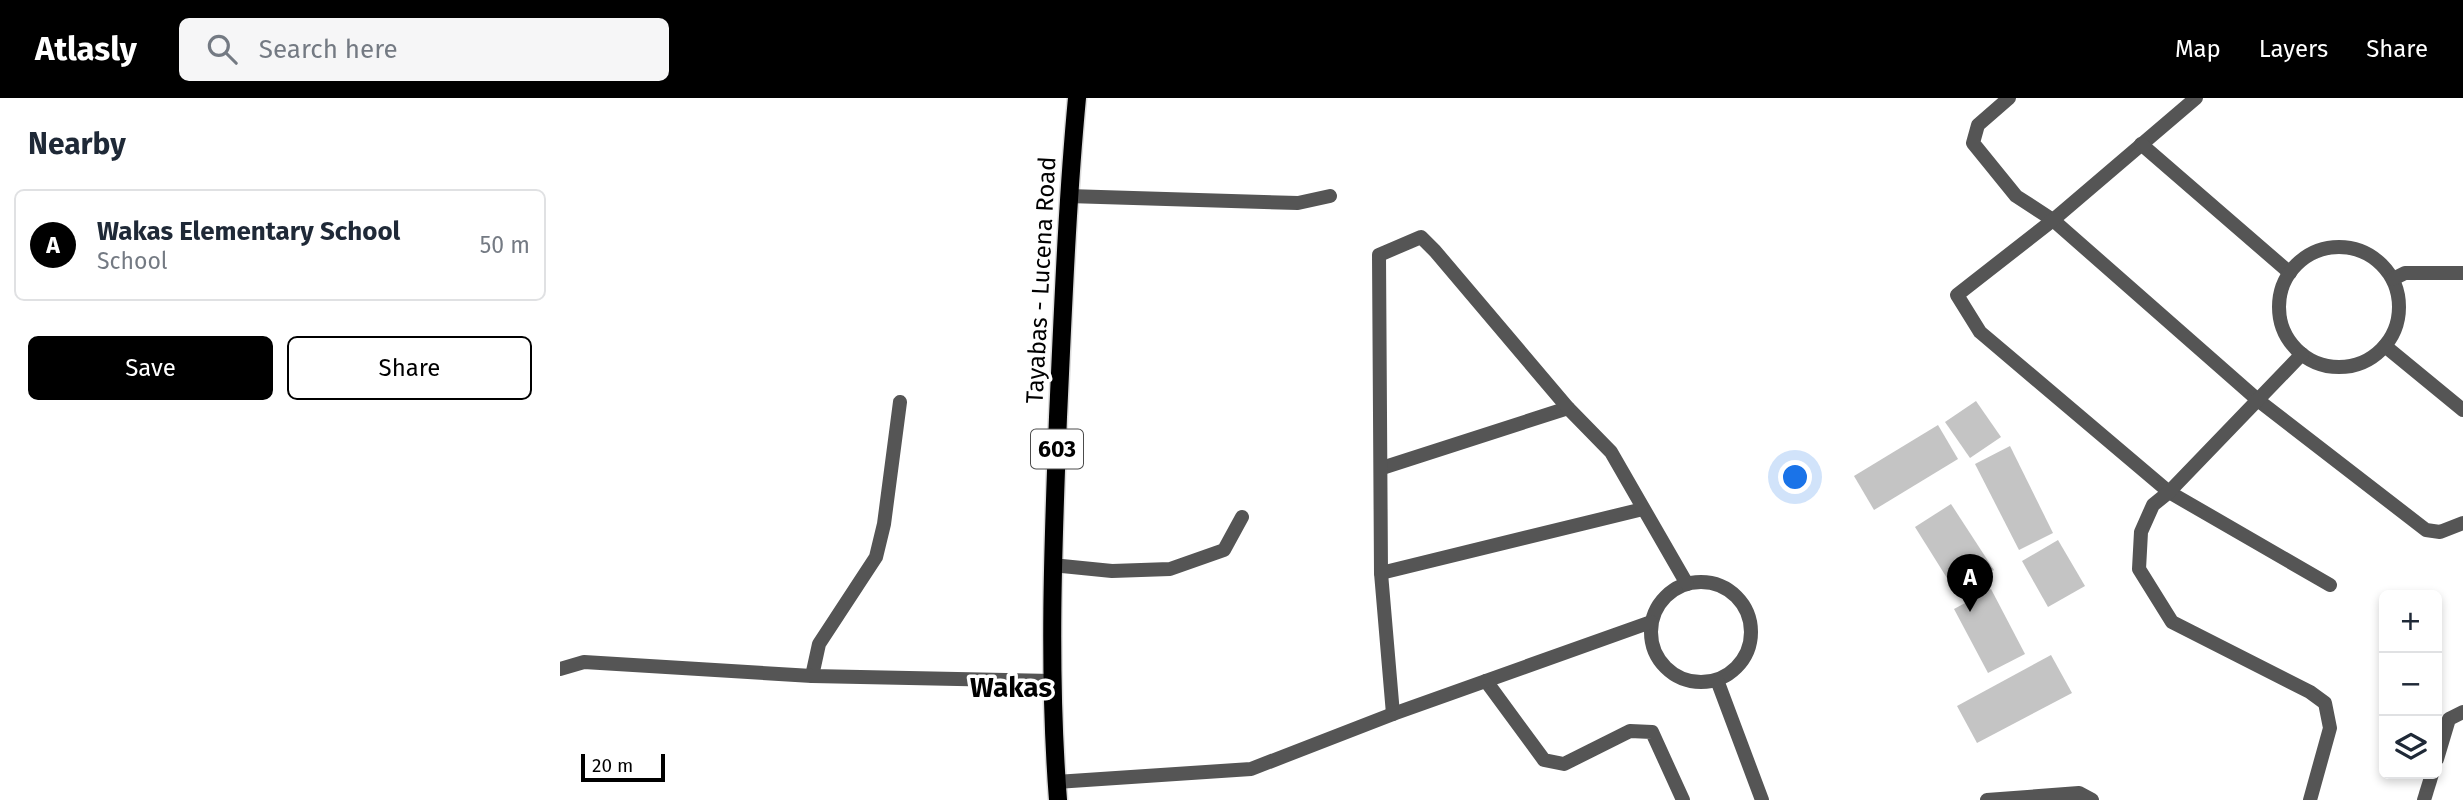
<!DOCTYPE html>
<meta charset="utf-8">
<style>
:root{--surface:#fff;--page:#f6f6f7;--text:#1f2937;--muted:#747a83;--line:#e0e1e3;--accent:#000}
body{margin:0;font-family:"Fira Sans",sans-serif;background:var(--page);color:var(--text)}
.controls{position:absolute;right:21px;bottom:21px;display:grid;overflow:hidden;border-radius:10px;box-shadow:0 4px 10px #0003}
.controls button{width:63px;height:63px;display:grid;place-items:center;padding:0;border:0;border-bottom:2px solid var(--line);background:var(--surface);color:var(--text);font:35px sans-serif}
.scale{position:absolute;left:21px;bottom:18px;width:84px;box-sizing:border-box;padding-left:7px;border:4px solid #000;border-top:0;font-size:19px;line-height:24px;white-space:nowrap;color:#000;-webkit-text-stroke:5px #fff;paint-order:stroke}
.you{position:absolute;left:1236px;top:380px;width:24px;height:24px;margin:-18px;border:5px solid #fff;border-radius:50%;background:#1a73e8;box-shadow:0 0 0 10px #1a73e833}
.badge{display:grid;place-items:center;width:46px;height:46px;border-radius:50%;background:var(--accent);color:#fff;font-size:23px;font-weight:700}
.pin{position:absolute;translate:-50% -58px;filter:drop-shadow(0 2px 4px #0008)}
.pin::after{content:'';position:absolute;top:37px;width:24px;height:21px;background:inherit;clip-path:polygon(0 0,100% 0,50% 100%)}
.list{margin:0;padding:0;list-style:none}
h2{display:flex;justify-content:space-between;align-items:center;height:91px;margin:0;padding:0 28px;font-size:30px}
h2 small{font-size:23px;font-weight:400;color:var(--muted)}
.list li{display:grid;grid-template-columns:46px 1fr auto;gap:21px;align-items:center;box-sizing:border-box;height:112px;margin:0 14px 14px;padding:0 14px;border:2px solid var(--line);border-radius:10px}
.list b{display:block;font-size:26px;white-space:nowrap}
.list p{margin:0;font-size:23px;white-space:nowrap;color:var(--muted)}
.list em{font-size:23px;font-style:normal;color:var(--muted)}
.actions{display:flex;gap:14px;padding:21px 28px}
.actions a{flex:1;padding:16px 0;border:2px solid var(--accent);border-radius:10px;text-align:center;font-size:24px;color:var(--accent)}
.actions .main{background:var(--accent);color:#fff}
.icon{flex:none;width:38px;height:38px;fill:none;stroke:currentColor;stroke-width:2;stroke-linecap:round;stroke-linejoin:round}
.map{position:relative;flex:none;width:1903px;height:702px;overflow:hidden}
header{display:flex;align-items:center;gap:42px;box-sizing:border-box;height:98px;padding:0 35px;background:var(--accent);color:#fff}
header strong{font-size:33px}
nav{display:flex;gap:38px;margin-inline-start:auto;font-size:24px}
.search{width:490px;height:63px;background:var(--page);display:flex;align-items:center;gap:18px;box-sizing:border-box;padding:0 24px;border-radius:10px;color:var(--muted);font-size:26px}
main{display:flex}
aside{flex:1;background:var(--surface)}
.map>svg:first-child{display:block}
.building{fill:#c4c4c4}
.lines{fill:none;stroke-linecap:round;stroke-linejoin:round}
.primary-casing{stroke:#dbdbdb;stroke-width:21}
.lane{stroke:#555;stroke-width:14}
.street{stroke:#555;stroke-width:14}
.primary{stroke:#000;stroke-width:18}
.labels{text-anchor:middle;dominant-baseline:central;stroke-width:7;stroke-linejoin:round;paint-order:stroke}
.shield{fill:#fff;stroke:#4c4c4c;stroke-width:2}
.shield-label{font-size:23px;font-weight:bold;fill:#000}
.street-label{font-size:24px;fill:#000;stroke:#fff}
.quarter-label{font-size:28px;font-weight:bold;fill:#000;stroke:#fff}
</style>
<header>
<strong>Atlasly</strong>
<div class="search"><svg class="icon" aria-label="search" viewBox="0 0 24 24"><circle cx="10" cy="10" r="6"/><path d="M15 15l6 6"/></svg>Search here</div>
<nav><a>Map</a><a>Layers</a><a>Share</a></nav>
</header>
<main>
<aside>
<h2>Nearby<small></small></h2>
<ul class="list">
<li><span class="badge">A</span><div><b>Wakas Elementary School</b><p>School</p></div><em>50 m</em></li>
</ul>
<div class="actions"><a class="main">Save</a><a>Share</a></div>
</aside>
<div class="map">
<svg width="1903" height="702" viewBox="0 0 1903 702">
<rect width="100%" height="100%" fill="#fff"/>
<g class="building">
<path d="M1416,303L1441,339L1410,360L1385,324Z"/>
<path d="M1378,327L1398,361L1314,412L1294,378Z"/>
<path d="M1450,348L1493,435L1459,452L1415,366Z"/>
<path d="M1391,406L1434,472L1397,496L1355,429Z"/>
<path d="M1498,442L1525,488L1488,509L1462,463Z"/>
<path d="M1431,491L1465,556L1428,575L1394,511Z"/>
<path d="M1491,557L1512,595L1417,645L1397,608Z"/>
</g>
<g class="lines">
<defs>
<path id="primary" d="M498,702C488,574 493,447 498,319C503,212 507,106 517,0"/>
</defs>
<use href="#primary" class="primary-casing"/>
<g class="lane">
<path d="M508,98L738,105L770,98"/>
<path d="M492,467L552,473L610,471L664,452L682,419"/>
<path d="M252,578L259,546L316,459L324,426L340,304"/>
</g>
<g class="street">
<path d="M1449,0L1418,27L1413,45L1456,98L1493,122L1699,303L1866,432L1880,434L1903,425"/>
<path d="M1636,0L1493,122L1397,197L1420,234L1609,394L1770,487"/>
<path d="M1581,46L1730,175"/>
<circle cx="1779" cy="209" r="60"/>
<path d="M1833,181L1845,175H1903"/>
<path d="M1825,248L1903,312"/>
<path d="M1742,256L1609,394L1593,407L1581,434L1579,471L1612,524L1750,594L1765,605L1770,630L1750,702"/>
<path d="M822,370L1008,310"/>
<path d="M821,475L1083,411"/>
<circle cx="1141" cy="534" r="50"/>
<path d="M0,571L24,564L252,578L492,583"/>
<path d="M1157,582L1202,702"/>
<path d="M926,583L984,662L1004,666L1070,633L1092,634L1123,702"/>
<path d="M833,616L821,475L819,157L861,139L875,153L1008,310L1051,354L1127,486"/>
<path d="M1877,661L1889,621L1903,614"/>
<path d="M496,684L691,671L833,616L1091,524"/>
<path d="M1427,702L1519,695L1532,702"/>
<path d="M1864,702L1872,676"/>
</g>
<use href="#primary" class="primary"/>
</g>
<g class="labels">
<rect class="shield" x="471" y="331.5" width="52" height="39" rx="5"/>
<g class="shield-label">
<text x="497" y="351">603</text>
</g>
<g class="street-label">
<text transform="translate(481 182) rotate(-87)">Tayabas - Lucena Road</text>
</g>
<g class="quarter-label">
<text x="451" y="589">Wakas</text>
</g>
</g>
</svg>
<div class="controls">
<button>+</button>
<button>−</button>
<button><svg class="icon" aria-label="layers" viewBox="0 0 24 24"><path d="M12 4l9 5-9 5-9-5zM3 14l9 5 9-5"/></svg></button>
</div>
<div class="scale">20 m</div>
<div class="you"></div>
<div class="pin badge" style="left:1410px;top:514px">A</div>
</div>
</main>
